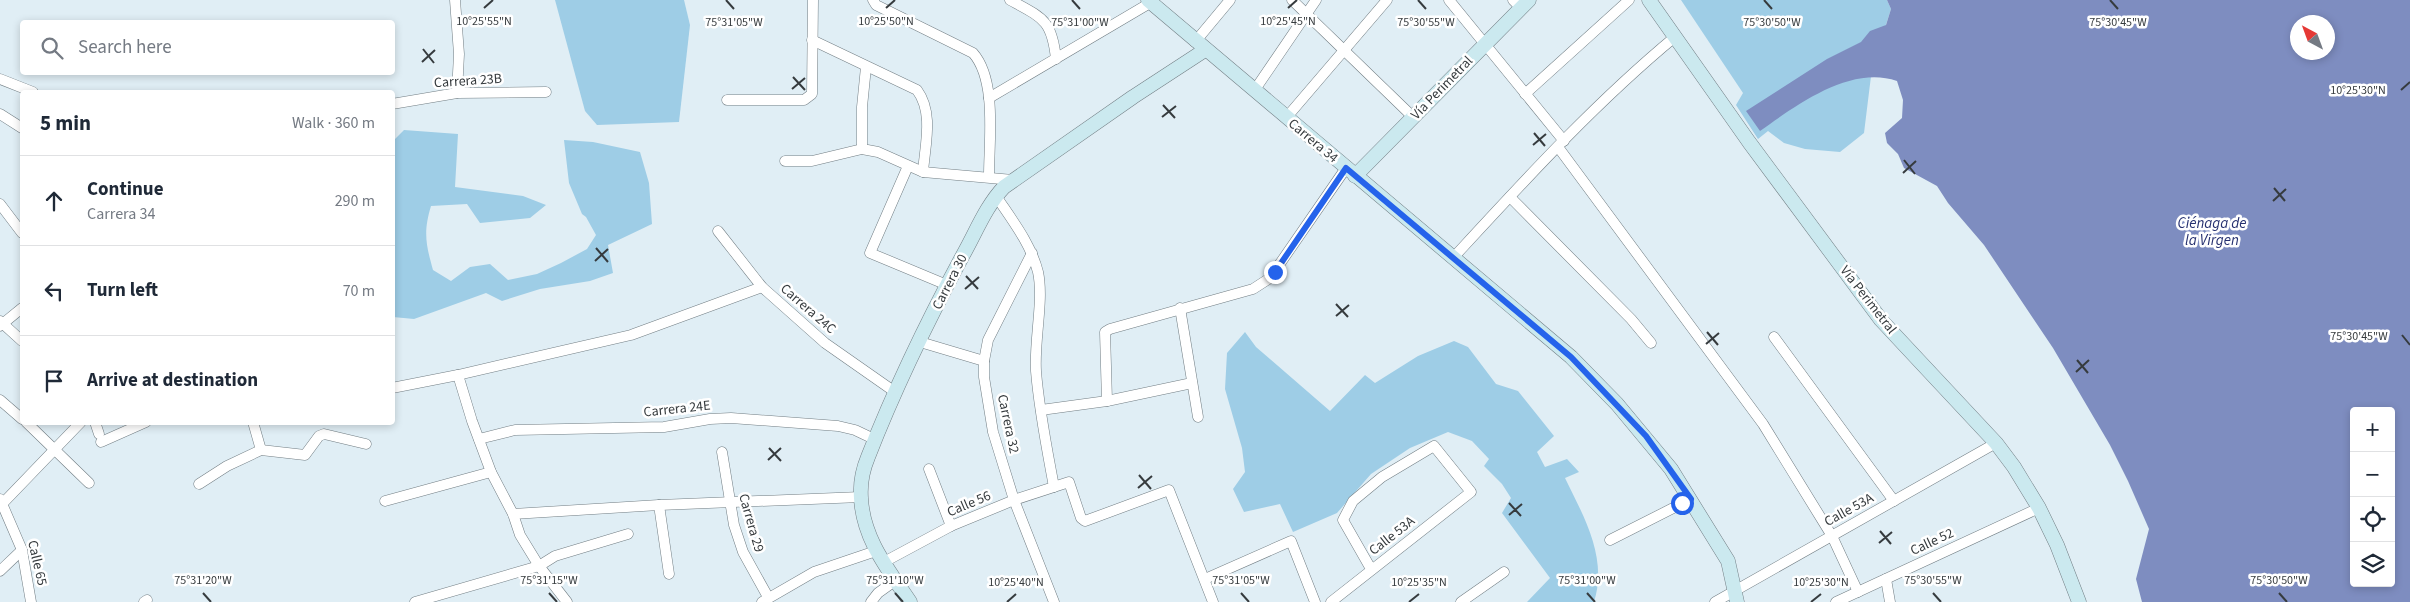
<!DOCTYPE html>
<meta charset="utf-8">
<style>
:root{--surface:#fff;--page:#f6f6f7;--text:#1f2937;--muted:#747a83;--line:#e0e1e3}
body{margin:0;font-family:"Source Sans 3",sans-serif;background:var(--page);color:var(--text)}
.controls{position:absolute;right:15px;bottom:15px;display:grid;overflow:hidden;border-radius:5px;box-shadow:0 2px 8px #0003}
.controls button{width:45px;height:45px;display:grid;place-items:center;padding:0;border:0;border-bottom:1px solid var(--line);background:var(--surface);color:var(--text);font:25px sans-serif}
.compass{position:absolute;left:2290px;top:15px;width:45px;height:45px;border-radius:50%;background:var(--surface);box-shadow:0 2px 8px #0003;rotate:319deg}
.stop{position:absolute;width:15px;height:15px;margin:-11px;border:4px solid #2563eb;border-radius:50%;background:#fff}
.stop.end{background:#2563eb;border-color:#fff;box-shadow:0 1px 5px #0008}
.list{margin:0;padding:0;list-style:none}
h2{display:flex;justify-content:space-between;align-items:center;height:65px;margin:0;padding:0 20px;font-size:21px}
h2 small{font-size:16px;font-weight:400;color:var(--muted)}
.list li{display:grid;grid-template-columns:32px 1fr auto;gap:15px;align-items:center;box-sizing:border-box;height:90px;padding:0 20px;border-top:1px solid var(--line)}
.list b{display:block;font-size:19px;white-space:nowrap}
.list p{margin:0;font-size:16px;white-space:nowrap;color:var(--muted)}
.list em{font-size:16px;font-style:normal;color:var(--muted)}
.icon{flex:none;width:28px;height:28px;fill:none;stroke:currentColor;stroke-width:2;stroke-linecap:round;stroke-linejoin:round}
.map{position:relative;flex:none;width:2410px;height:602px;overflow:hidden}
.search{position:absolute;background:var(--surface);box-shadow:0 2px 8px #0003;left:20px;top:20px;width:375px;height:55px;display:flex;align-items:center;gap:12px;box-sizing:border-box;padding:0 18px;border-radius:5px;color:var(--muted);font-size:19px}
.panel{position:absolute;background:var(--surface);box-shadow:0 2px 8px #0003;left:20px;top:90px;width:375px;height:335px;border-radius:5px}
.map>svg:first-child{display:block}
.green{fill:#9ecde6}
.water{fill:#7e8dc0;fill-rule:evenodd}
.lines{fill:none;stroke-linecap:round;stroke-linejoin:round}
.street-casing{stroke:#727e84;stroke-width:11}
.secondary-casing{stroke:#727e84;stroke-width:15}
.street{stroke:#fff;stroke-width:10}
.secondary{stroke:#cbe9ef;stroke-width:14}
.route{stroke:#2563eb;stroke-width:6}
.ticks{fill:none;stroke:#363b3e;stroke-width:2}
.labels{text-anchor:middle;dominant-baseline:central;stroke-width:5;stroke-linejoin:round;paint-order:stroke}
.street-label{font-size:14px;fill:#363b3e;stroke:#fff}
.water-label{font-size:15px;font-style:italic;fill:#263170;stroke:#fff}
.ticks-label{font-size:12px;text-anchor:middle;fill:#363b3e;stroke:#fff;stroke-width:5;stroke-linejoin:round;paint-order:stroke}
</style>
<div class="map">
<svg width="2410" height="602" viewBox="0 0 2410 602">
<rect width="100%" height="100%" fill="#e0eef5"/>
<g class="green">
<path d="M555,0H684L690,25L679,122L597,125L585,111Z"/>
<path d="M1681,0H1887L1891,9L1872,68L1864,133L1840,152L1805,149L1784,143L1768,131L1758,139L1736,105L1743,93Z"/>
<path d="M404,130L458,134L455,187L523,196L546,205L530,218L480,223L467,204L431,206C423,232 426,245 433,270L451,281L470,267L490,264L508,280L537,274L561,263L587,249L596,235L586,217L582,214L569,183L564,140L593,142L640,152L649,183L652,224L608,245L613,273L590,281L540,289L502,301L486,293L414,319L393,317V141Z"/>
<path d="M1245,332L1256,347L1330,411L1365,375L1375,383L1418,356L1454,341L1468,347L1496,384L1518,391L1554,436L1537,452L1545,467L1567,459L1579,472L1565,478C1584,517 1608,558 1594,602H1527L1550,578L1502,513L1511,498L1502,484L1484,466L1489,459L1472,441L1448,432L1410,448L1371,474L1337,513L1293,532L1280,504L1244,512L1233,489L1245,472L1242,448L1225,389L1227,353Z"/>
</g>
<path class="water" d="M1887,0H2410V602H2142L2136,579L2149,529L2128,481L2110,445L2053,348L1984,245L1948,203L1937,186L1904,168L1898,154L1887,143L1885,133L1902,118L1903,100L1897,81C1850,65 1797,105 1760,131L1746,111L1827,59L1861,42L1870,31L1886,25L1891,9ZM2298,22H2328V52H2298ZM2354,411H2391V583H2354Z"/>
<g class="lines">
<defs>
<g id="street">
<path d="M455,0L459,54L457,93"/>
<path d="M873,0L876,5L973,53C997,80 989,140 989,176"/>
<path d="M1010,0C1043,18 1052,20 1056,59"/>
<path d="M1292,0L1413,117"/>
<path d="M1449,0L1564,141"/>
<path d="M1513,0L1521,8"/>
<path d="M812,40L917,90C934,113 925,145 923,172"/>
<path d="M1195,42L1230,0"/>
<path d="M0,79L33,92"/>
<path d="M1254,91L1316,0"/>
<path d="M1525,94L1629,0"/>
<path d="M989,98L1150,3"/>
<path d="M727,100H804L812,94L813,0"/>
<path d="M392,104L457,93L546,92"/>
<path d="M0,114L22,128"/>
<path d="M1286,118L1387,0"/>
<path d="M1558,147L1763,424L1832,536L1858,592"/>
<path d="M862,149V107L866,67"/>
<path d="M785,161H812L862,149L878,152L923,172L1013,180"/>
<path d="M908,166L870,253L947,285"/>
<path d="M996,196C1012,220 1031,244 1038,272C1044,300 1034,340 1036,371C1039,410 1047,449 1054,487"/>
<path d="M1510,197L1631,319L1651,343"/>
<path d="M0,204L22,233"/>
<path d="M718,231L762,287L825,343L895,392"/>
<path d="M1032,253L988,340L984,361V377L993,432L1014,500L1054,602"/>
<path d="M1453,258C1524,181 1595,103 1676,36"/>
<path d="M1180,308L1198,417"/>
<path d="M0,321L22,341"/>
<path d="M0,326L22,308"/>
<path d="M1774,337L1894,501"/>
<path d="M920,342L984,361"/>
<path d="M458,375L472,421L491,472L513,514L520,535L539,566L567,602"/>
<path d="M392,388L458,375L631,335L762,287"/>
<path d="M0,400L22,419"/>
<path d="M1107,401L1105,332L1110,329L1253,289L1270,278L1346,168"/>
<path d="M1041,410L1107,401L1192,383"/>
<path d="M26,422L89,483"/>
<path d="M95,422L99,434"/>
<path d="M253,422L261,450"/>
<path d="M479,439L515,430L664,427L710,419L731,418L838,426L855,430L876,440"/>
<path d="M101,442L146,422"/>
<path d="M722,452L734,525L743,552L768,597"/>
<path d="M929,469L951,526"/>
<path d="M199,484L227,466L261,450L305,455L319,436L324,434L366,444"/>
<path d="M0,499L22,550L31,602"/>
<path d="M385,501L491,472"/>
<path d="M3,503L81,422"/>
<path d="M659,505L669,574"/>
<path d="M513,514L659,505L861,497"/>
<path d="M1610,540L1691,499"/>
<path d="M884,562L951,526L1014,500L1069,482L1081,518L1085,521L1169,490L1213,602"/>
<path d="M0,571L22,550"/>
<path d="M1205,579L1291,541L1315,602"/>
<path d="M1886,579L1890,602"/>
<path d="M144,602L147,600"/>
<path d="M415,602L539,566L555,556L628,534"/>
<path d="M762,602L814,572L876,551"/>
<path d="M871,602L878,593L896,580"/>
<path d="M1331,602L1471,492L1434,446L1382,477L1353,501L1343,520L1371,569"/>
<path d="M1461,602L1504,572"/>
<path d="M1715,602L1996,443"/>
<path d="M1836,602L2039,508"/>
</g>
<g id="secondary">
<path d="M1148,0L1571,357L1617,404L1671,469L1728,561L1737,602"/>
<path d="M1649,0L1749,142L1881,320L1996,443L2014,467L2039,508L2057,545L2079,602"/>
<path d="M1355,176L1529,0"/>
<path d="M910,602C888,569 863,539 861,498C860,484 863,469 868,457C895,388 928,320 963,255C976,232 986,206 1004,187L1133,97L1205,50"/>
</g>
</defs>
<use href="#street" class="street-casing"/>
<use href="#secondary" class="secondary-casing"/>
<use href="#street" class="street"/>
<use href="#secondary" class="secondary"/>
</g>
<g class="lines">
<path class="route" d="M1275,272L1346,168L1571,357L1646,436L1691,499L1682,503"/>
</g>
<path class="ticks" d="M726,0L734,9M1072,0L1080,9M1418,0L1426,9M1764,0L1772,9M2110,0L2118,9M484,8L493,0M886,8L895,0M1288,8L1297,0M423,49L434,63M422,62L435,50M793,77L805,90M792,89L805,78M2401,90L2410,82M1163,105L1175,118M1162,117L1176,106M1534,133L1545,146M1533,145L1546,134M1904,160L1915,174M1903,173L1916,161M2274,188L2285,201M2273,201L2286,189M596,248L608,262M595,261L608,249M966,276L978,289M965,289L979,277M1336,304L1348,317M1336,316L1349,305M1707,332L1718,345M2402,335L2410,345M1706,344L1719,333M2077,360L2088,373M2076,372L2089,360M769,448L781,461M768,460L781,448M1139,475L1151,489M1138,488L1152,476M1509,503L1521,516M1509,515L1522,504M1880,531L1891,544M1879,543L1892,532M203,593L211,602M549,593L557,602M895,593L903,602M1241,593L1249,602M1587,593L1595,602M1933,593L1941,602M2279,593L2287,602M1007,602L1016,594M1409,602L1419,594M1811,602L1821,594"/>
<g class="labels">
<g class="street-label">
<text transform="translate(468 81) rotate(-4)">Carrera 23B</text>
<text transform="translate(1442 88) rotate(-46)">Vía Perimetral</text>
<text transform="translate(1313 141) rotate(40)">Carrera 34</text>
<text transform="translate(950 282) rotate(-63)">Carrera 30</text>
<text transform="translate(1868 300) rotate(52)">Vía Perimetral</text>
<text transform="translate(808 309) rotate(41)">Carrera 24C</text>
<text transform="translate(677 409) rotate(-6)">Carrera 24E</text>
<text transform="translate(1008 424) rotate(78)">Carrera 32</text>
<text transform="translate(969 504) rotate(-23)">Calle 56</text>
<text transform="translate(1849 510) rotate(-29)">Calle 53A</text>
<text transform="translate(751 523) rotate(74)">Carrera 29</text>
<text transform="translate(1392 536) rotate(-38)">Calle 53A</text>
<text transform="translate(1932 542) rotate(-25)">Calle 52</text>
<text transform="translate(37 563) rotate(77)">Calle 65</text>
</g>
<g class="water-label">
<text x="2212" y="223">Ciénaga de<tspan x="2212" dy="17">la Virgen</tspan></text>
</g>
</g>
<g class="ticks-label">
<text x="484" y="25">10°25'55"N</text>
<text x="886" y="25">10°25'50"N</text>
<text x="1288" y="25">10°25'45"N</text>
<text x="734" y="26">75°31'05"W</text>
<text x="1080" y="26">75°31'00"W</text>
<text x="1426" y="26">75°30'55"W</text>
<text x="1772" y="26">75°30'50"W</text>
<text x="2118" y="26">75°30'45"W</text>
<text x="2358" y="94">10°25'30"N</text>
<text x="2359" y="340">75°30'45"W</text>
<text x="203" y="584">75°31'20"W</text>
<text x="549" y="584">75°31'15"W</text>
<text x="895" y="584">75°31'10"W</text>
<text x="1241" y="584">75°31'05"W</text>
<text x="1587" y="584">75°31'00"W</text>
<text x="1933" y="584">75°30'55"W</text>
<text x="2279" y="584">75°30'50"W</text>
<text x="1016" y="586">10°25'40"N</text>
<text x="1419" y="586">10°25'35"N</text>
<text x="1821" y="586">10°25'30"N</text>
</g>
</svg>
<div class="controls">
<button>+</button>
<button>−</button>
<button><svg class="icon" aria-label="locate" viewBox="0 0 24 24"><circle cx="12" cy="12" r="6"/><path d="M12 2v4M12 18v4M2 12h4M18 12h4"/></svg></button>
<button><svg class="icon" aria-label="layers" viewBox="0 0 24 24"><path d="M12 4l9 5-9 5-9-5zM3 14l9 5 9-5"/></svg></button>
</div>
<svg class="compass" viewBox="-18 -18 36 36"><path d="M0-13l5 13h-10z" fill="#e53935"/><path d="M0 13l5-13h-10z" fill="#747a83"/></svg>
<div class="stop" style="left:1682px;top:503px"></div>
<div class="stop end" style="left:1275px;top:272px"></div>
<div class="search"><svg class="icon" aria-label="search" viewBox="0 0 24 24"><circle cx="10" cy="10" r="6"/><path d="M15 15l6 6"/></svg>Search here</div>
<section class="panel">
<h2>5 min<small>Walk · 360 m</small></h2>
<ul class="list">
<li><svg class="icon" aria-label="ahead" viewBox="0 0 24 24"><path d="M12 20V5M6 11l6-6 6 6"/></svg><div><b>Continue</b><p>Carrera 34</p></div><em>290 m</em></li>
<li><svg class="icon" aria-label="left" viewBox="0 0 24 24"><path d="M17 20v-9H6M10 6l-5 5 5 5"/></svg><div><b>Turn left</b></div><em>70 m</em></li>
<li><svg class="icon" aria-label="arrive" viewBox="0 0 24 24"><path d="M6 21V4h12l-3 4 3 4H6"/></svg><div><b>Arrive at destination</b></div></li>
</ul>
</section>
</div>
